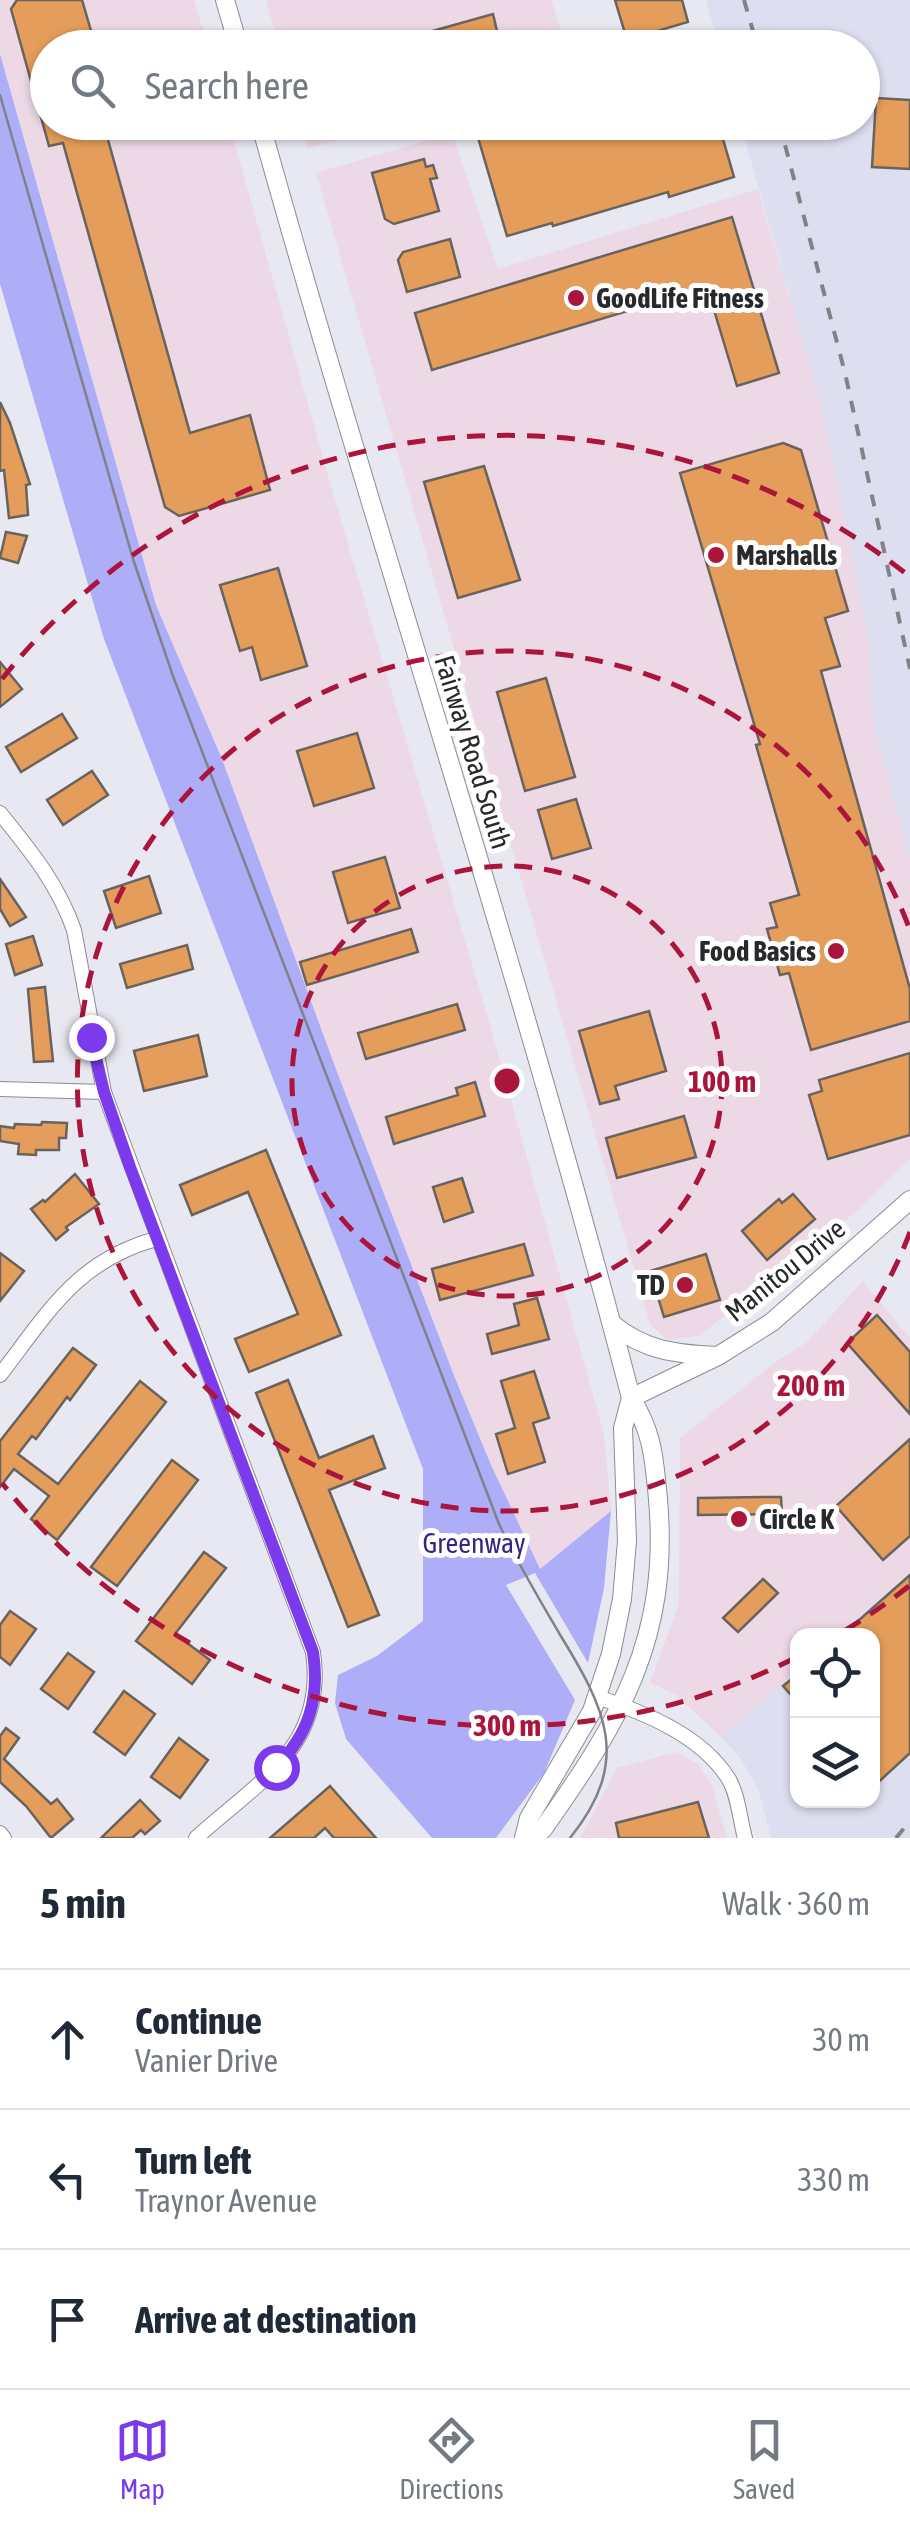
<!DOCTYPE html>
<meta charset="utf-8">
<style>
:root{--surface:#fff;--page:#f6f6f7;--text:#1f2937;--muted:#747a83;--line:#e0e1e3;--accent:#7c3aed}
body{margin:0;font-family:"Asap Condensed",sans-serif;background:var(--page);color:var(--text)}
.controls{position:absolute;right:30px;bottom:30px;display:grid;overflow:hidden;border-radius:20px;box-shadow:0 2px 8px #0004}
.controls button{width:90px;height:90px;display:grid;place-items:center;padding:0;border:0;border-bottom:2px solid var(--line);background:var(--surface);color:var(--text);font:50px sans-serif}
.stop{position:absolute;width:30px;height:30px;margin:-22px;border:8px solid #7c3aed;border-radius:50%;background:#fff}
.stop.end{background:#7c3aed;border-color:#fff;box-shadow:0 2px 10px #0008}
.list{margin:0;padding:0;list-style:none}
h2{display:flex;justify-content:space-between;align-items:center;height:130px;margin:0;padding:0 40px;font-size:42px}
h2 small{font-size:32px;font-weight:400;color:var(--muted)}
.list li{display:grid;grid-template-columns:65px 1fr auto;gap:30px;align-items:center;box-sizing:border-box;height:140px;padding:0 40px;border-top:2px solid var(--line)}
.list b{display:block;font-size:38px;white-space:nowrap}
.list p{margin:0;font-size:32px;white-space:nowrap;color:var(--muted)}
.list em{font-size:32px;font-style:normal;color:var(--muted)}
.icon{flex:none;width:55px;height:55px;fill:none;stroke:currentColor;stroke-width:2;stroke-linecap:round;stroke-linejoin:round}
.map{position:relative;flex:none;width:910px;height:1838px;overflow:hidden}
.search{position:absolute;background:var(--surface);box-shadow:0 2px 8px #0004;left:30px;right:30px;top:30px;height:110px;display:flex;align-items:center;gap:25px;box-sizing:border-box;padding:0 35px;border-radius:55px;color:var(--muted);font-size:38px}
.sheet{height:550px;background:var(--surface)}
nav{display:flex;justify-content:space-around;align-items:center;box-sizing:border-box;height:140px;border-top:2px solid var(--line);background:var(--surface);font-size:28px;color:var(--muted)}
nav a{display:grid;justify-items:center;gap:5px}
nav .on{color:var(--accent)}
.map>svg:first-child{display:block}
.commercial{fill:#edd8e6}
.built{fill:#dddeef}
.green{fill:#adadf8}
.building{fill:#e49d5b;stroke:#6a635d;stroke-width:2.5}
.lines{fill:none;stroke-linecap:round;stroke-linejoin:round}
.minor-casing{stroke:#8c8c95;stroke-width:16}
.secondary-casing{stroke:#8c8c95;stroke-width:20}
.minor{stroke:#fff;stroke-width:14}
.secondary{stroke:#fff;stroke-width:18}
.tram{stroke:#818288;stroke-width:2.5}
.rail{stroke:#818288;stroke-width:4;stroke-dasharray:12 12;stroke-linecap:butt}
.route{stroke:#7c3aed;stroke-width:12}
.ring{fill:none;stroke:#ab153b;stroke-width:5;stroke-dasharray:18 12}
.poi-dot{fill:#ab153b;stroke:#fff;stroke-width:4}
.labels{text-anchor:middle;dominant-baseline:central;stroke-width:10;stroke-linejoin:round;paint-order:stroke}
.poi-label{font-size:28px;font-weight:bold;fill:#28292c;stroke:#fff;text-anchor:start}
.street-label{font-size:28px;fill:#28292c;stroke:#fff}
.park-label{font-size:28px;fill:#362683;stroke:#fff}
.centre{fill:#ab153b;stroke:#fff;stroke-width:5}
.ring-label{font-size:30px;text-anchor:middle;font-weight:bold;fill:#ab153b;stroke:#fff;stroke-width:10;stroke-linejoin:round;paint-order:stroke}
</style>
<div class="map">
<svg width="910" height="1838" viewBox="0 0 910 1838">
<rect width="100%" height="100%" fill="#e8e8f2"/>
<g class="commercial">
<path d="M0,0H194L208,47L48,48V122L229,123L333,493L490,1025L604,1434L611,1511L540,1570L491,1465L455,1378L337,1072L222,759L156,605L0,54Z"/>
<path d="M266,0H551L566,47H279Z"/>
<path d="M300,122H396V123L307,149Z"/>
<path d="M452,133L498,269L758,189L822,407L870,644L872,718L910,857V1159L862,1207L699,1336L667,1340L650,1324L316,173Z"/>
<path d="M863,1281L910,1339V1572L837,1635L798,1636L797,1670L721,1737L675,1694L650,1683L679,1603L680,1438L776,1362L807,1342Z"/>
<path d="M677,1752L699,1765L712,1785L727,1838H580L617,1768Z"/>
</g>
<g class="built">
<path d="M706,0H910V857L872,718L870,644L822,407L740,123L862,122V48L719,47Z"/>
<path d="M910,1572V1838H771L759,1791L741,1759L721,1737L797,1670L798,1800H872V1636L837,1635Z"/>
</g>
<path class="green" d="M0,54L156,605L222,759L337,1072L455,1378L491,1465L540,1569L611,1511L604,1588L588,1663L535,1573L506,1585L575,1700L544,1773L496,1838H432L346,1739L335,1703L338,1675L377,1656L423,1621V1469L104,639L0,284Z"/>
<g class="building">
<path d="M17,0H82L96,48H48V122H103L190,433L250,415L270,490L179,516L165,507L63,143L49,146L11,9Z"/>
<path d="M615,0H682L688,22L627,40Z"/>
<path d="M493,14L501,48H386V44Z"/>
<path d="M876,98L910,100V169L872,167Z"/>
<path d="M516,122H718L734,177L669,197L668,192L553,226L552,223L507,236L477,134Z"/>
<path d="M424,159L426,167L433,165L437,178L430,179L439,211L394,224L385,219L372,173Z"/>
<path d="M732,217L779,373L737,386L707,287L432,370L415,313Z"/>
<path d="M450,239L460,277L407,292L398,260L403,252Z"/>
<path d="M0,402L10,423L30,484L26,485L28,515L9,518L4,470L0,471Z"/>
<path d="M783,443L801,450L848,611L825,618L840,666L821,671L910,989V1021L811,1050L789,973L780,975L767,929L777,927L770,903L799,895L756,745L760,744L680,473Z"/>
<path d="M484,466L520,580L458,598L424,482Z"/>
<path d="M6,532L27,536L18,563L0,558Z"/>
<path d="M278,568L307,666L261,680L252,647L240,651L220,585Z"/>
<path d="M0,662L22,689L0,707Z"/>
<path d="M546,678L575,777L525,791L497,692Z"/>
<path d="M62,714L77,738L21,772L6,747Z"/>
<path d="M357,733L374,788L314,806L297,751Z"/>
<path d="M92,771L108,795L63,825L47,800Z"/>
<path d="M576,799L591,848L552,859L538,810Z"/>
<path d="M385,857L400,908L348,923L333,872Z"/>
<path d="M149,876L161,913L116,928L104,891Z"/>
<path d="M0,879L26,917L10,926L0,909Z"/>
<path d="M411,929L418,952L307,985L300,962Z"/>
<path d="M33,936L42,965L15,975L6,944Z"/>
<path d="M187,945L193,969L127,988L120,964Z"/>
<path d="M45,987L53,1061L34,1062L28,989Z"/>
<path d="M457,1004L465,1030L366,1059L358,1033Z"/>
<path d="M649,1011L666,1071L615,1086L619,1099L600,1104L579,1031Z"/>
<path d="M198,1035L207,1076L144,1091L134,1051Z"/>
<path d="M910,1053V1135L828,1159L809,1095L822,1091L819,1080Z"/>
<path d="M475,1082L485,1116L394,1144L386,1117L458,1095L456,1088Z"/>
<path d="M684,1116L696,1157L617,1178L606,1138Z"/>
<path d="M42,1122L67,1123L66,1138H59V1150H36V1155L18,1154L19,1144L0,1141V1126L14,1128L15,1124L41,1125Z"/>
<path d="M266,1150L341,1335L249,1372L235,1339L298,1314L248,1192L192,1215L180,1185Z"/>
<path d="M75,1174L99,1204L66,1227L68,1230L56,1240L31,1209L43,1200L45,1202Z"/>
<path d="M462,1178L473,1212L444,1222L433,1187Z"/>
<path d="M793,1194L815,1219L767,1260L742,1231L779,1199L782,1203Z"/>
<path d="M524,1244L533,1275L440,1300L432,1269Z"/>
<path d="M0,1253L24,1271L0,1301Z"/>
<path d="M706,1254L720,1300L664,1317L650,1271Z"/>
<path d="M537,1298L549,1339L492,1354L487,1334L519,1325L514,1304Z"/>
<path d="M877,1315L910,1352V1414L847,1343Z"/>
<path d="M73,1348L96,1365L70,1400L67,1397L36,1439L32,1436L18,1454L58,1484L140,1381L166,1402L57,1540L31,1519L49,1496L14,1469L0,1487V1441Z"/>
<path d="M534,1371L549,1418L533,1423L545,1462L508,1474L496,1434L515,1428L501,1381Z"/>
<path d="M288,1380L319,1458L373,1436L385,1468L329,1490L379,1615L348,1627L256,1393Z"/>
<path d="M910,1439V1536L883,1560L836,1506Z"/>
<path d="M172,1460L198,1480L117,1586L91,1567Z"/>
<path d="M764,1497H781L782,1514L698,1515V1498Z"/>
<path d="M204,1552L226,1568L175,1634L210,1660L192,1684L136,1641Z"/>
<path d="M910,1575V1753L872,1788V1636H841Z"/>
<path d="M763,1579L778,1593L738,1632L723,1618Z"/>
<path d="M10,1611L36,1629L10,1665L0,1657V1625Z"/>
<path d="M68,1653L94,1672L68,1709L41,1689Z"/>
<path d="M798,1674V1703L783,1686Z"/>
<path d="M124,1691L155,1714L125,1755L94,1732Z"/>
<path d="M6,1728L19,1738L4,1759L51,1804L57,1799L73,1819L51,1838L26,1806L0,1782V1736Z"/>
<path d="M179,1738L208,1760L180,1798L151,1777Z"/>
<path d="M330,1786L376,1838H334L325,1828L314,1838H270Z"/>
<path d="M140,1800L160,1821L145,1834L141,1830L132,1838H101Z"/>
<path d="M698,1802L709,1838H619L616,1823Z"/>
</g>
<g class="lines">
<defs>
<g id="minor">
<path d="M0,813C30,850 58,884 74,930L104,1092L313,1652C327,1746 258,1782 196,1838"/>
<path d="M0,1089L104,1092"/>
<path d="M0,1375C48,1313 76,1261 156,1239"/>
<path d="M597,1697C643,1712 701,1735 728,1778C738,1793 740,1820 745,1838"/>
<path d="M0,1833L4,1838"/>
</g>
<g id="secondary">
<path d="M225,0L239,48"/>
<path d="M260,122C379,549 520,969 631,1398C653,1433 654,1458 658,1499C670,1639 620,1720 543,1829L532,1838"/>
<path d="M612,1324C645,1351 676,1354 717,1356"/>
<path d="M631,1398L718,1356L772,1322L910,1200"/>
<path d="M524,1838L529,1818L592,1711L611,1654L622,1599L627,1541L623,1428L631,1398"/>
</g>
</defs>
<use href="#minor" class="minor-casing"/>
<use href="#secondary" class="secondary-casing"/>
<use href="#minor" class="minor"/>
<use href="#secondary" class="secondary"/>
<path class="tram" d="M0,95L133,559L173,676L499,1524C517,1562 538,1597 559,1633C605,1708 633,1760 570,1838"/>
<g class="rail">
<path d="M744,0L758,48"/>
<path d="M779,122L845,373L910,669"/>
<path d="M896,1838L910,1821"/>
</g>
</g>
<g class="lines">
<path class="route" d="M91,1037L104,1092L130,1167L313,1652C320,1698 309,1734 276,1767"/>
</g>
<g class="ring">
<circle cx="507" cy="1081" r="215"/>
<path d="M910 1232A430 430 0 1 1 910 930"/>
<path d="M909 1586A645 645 0 0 1 839 1634M795 1658A645 645 0 0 1 2 1483M2 679A645 645 0 0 1 909 576"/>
</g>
<g class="poi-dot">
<circle cx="576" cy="298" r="10"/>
<circle cx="716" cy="555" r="10"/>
<circle cx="836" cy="951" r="10"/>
<circle cx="685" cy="1285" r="10"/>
<circle cx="739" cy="1519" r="10"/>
</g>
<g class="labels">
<g class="poi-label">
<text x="596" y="298">GoodLife Fitness</text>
<text x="736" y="555">Marshalls</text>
<text x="816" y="951" text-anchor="end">Food Basics</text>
<text x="665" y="1285" text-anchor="end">TD</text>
<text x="759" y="1519">Circle K</text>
</g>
<g class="street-label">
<text transform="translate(473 752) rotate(73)">Fairway Road South</text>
<text transform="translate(785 1270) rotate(-39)">Manitou Drive</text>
</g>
<g class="park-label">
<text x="474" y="1543">Greenway</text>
</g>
</g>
<circle cx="507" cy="1081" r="15" class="centre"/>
<g class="ring-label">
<text x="722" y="1092">100 m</text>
<text x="811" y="1396">200 m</text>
<text x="507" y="1736">300 m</text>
</g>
</svg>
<div class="controls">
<button><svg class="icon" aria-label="locate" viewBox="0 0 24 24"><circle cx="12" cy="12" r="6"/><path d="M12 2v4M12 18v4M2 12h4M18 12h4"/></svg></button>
<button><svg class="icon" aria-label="layers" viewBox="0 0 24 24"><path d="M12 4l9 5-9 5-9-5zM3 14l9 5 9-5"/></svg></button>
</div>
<div class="stop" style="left:276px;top:1767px"></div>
<div class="stop end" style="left:91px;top:1037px"></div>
<div class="search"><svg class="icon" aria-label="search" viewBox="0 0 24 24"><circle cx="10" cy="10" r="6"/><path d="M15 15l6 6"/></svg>Search here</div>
</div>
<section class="sheet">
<h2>5 min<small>Walk · 360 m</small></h2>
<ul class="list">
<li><svg class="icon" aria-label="ahead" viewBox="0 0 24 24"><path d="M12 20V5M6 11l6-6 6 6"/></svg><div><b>Continue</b><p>Vanier Drive</p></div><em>30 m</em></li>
<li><svg class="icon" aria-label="left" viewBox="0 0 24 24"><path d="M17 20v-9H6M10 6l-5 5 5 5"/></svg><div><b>Turn left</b><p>Traynor Avenue</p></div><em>330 m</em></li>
<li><svg class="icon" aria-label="arrive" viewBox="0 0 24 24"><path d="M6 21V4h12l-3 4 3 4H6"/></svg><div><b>Arrive at destination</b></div></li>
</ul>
</section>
<nav>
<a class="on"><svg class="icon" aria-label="map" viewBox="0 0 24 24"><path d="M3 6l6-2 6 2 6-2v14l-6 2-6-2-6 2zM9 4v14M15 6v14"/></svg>Map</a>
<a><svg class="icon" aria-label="directions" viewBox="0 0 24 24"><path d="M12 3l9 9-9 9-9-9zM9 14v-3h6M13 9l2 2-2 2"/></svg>Directions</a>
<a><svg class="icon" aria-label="saved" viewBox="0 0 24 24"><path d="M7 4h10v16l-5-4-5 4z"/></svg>Saved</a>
</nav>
